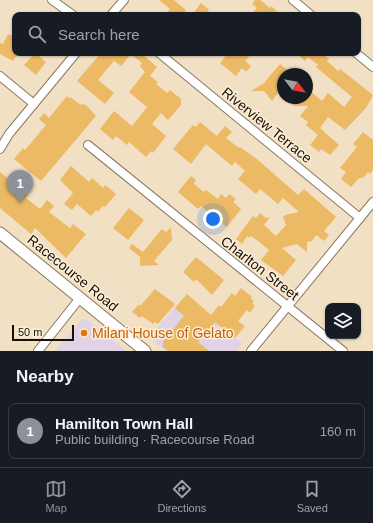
<!DOCTYPE html>
<meta charset="utf-8">
<style>
:root{--surface:#171b24;--page:#20242c;--text:#f1f3f6;--muted:#9ea1a6;--line:#363941;--accent:#8c9099}
body{margin:0;font-family:Arial,sans-serif;background:var(--page);color:var(--text)}
.controls{position:absolute;right:12px;bottom:12px;display:grid;overflow:hidden;border-radius:8px;box-shadow:0 1px 3px #0004}
.controls button{width:36px;height:36px;display:grid;place-items:center;padding:0;border:0;border-bottom:1px solid var(--line);background:var(--surface);color:var(--text);font:20px sans-serif}
.compass{position:absolute;left:277px;top:68px;width:36px;height:36px;border-radius:50%;background:var(--surface);box-shadow:0 1px 3px #0004;rotate:121deg}
.scale{position:absolute;left:12px;bottom:10px;width:62px;box-sizing:border-box;padding-left:4px;border:2px solid #161006;border-top:0;font-size:11px;line-height:14px;white-space:nowrap;color:#161006;-webkit-text-stroke:3px #fceed7;paint-order:stroke}
.you{position:absolute;left:213px;top:219px;width:14px;height:14px;margin:-10px;border:3px solid #fff;border-radius:50%;background:#1a73e8;box-shadow:0 0 0 6px #1a73e833}
.badge{display:grid;place-items:center;width:26px;height:26px;border-radius:50%;background:var(--accent);color:#fff;font-size:13px;font-weight:700}
.pin{position:absolute;translate:-50% -33px;filter:drop-shadow(0 1px 2px #0008)}
.pin::after{content:'';position:absolute;top:21px;width:14px;height:12px;background:inherit;clip-path:polygon(0 0,100% 0,50% 100%)}
.list{margin:0;padding:0;list-style:none}
h2{display:flex;justify-content:space-between;align-items:center;height:52px;margin:0;padding:0 16px;font-size:17px}
h2 small{font-size:13px;font-weight:400;color:var(--muted)}
.list li{display:grid;grid-template-columns:26px 1fr auto;gap:12px;align-items:center;box-sizing:border-box;height:56px;margin:0 8px 8px;padding:0 8px;border:1px solid var(--line);border-radius:8px}
.list b{display:block;font-size:15px;white-space:nowrap}
.list p{margin:0;font-size:13px;white-space:nowrap;color:var(--muted)}
.list em{font-size:13px;font-style:normal;color:var(--muted)}
.icon{flex:none;width:22px;height:22px;fill:none;stroke:currentColor;stroke-width:2;stroke-linecap:round;stroke-linejoin:round}
.map{position:relative;flex:none;width:373px;height:351px;overflow:hidden}
.search{position:absolute;background:var(--surface);box-shadow:0 1px 3px #0004;left:12px;right:12px;top:12px;height:44px;display:flex;align-items:center;gap:10px;box-sizing:border-box;padding:0 14px;border-radius:8px;color:var(--muted);font-size:15px}
.sheet{height:116px;background:var(--surface)}
nav{display:flex;justify-content:space-around;align-items:center;box-sizing:border-box;height:56px;border-top:1px solid var(--line);background:var(--surface);font-size:11px;color:var(--muted)}
nav a{display:grid;justify-items:center;gap:2px}
nav .on{color:var(--accent)}
.map>svg:first-child{display:block}
.commercial{fill:#e1d3e6}
.building{fill:#ecb965}
.lines{fill:none;stroke-linecap:round;stroke-linejoin:round}
.minor-casing{stroke:#88785f;stroke-width:10}
.tertiary-casing{stroke:#88785f;stroke-width:13}
.minor{stroke:#fff;stroke-width:8}
.tertiary{stroke:#fff;stroke-width:11}
.food-dot{fill:#e8710a;stroke:#fceed7;stroke-width:1.5}
.labels{text-anchor:middle;dominant-baseline:central;stroke-width:3;stroke-linejoin:round;paint-order:stroke}
.street-label{font-size:14px;fill:#161006;stroke:#fceed7}
.food-label{font-size:14px;fill:#c56008;stroke:#fceed7;text-anchor:start}
</style>
<div class="map">
<svg width="373" height="351" viewBox="0 0 373 351">
<rect width="100%" height="100%" fill="#f2e0c4"/>
<g class="commercial">
<path d="M185,296L242,343L236,351H165L149,337Z"/>
<path d="M82,319L88,320L126,351H55Z"/>
</g>
<g class="building">
<path d="M159,0H174L186,10L183,15H165L170,9Z"/>
<path d="M255,0H260L270,8L271,6L277,11L275,12L278,15H250L257,8L252,4Z"/>
<path d="M201,3L209,10L208,11L213,15H192Z"/>
<path d="M8,34L15,37V53H18L13,61L0,54V43L3,44Z"/>
<path d="M35,53L46,62L36,75L24,65Z"/>
<path d="M101,53H141L157,67L150,76L158,82L156,84L167,93L170,90L181,99V105L168,120L161,113L152,124L166,136L153,153L151,151L146,157L129,142L127,145L116,136L113,140L100,129L114,111L132,126L147,107L129,92L145,72L140,66L142,63L131,54L121,66L114,61L98,80L114,93L105,104L77,81Z"/>
<path d="M228,53H252L245,61L251,66L246,72L242,68L236,76L220,63Z"/>
<path d="M296,53H322L329,59L327,61L338,71L340,69L373,95L366,108L345,130L328,117L320,128L339,145L330,155L321,149L319,152L310,145L318,135L306,125L308,122L300,116L308,106H294L284,98H307V88L322,101L328,93L344,107L352,97L316,67L318,65L308,57L305,61Z"/>
<path d="M280,64L292,74H283V88L280,92L279,91L272,101L264,91H251L263,84Z"/>
<path d="M67,96L69,98L70,97L81,105L82,104L86,105L96,116L41,181L14,159L23,148L25,150L46,125L39,119L44,113L49,118Z"/>
<path d="M200,122L217,136L225,126L232,132L226,138L239,148L240,147L258,160L298,195L304,189L336,217L324,231L329,235L324,241L316,235L312,241L307,242V252L297,244L282,248L296,260L283,276L261,260L269,250L258,241L251,236L249,238L247,236L242,244L236,239L253,216L256,218L260,213L266,218L270,217L264,225L276,236L286,225L283,217L285,215L299,212L283,198L278,204L260,189L256,194L238,179L245,171L235,162L232,166L206,144L191,164L173,149L193,125L196,127Z"/>
<path d="M363,132L373,140V170L370,174L368,172L364,177L358,179L351,187L341,179L346,172L340,168L357,147L353,144Z"/>
<path d="M71,166L89,182L92,178L103,188L105,185L116,194L105,207L103,206L98,212L96,210L91,216L77,204L72,210L64,204L73,193L60,180Z"/>
<path d="M0,172L24,191L28,195L26,198L40,209L47,200L54,206L49,212L70,228L73,224L86,234L66,258L35,228L31,234L0,208Z"/>
<path d="M191,176L196,180L194,184L204,192L206,190L218,199L221,194L226,198L229,194L236,199L233,202L241,209L227,227L201,206L198,209L178,192Z"/>
<path d="M129,208L144,220L128,240L113,228Z"/>
<path d="M171,227L172,240L154,261L159,265L142,266L140,265V257L129,248L132,244L143,252L162,229L166,232Z"/>
<path d="M196,257L224,280L212,295L196,279L194,282L183,272Z"/>
<path d="M241,288L252,297L251,299L254,301L252,303L255,306L250,313L247,310L238,321L245,326L235,338L215,322L198,342L209,351H168L163,347V342L184,316L175,308L187,294L211,315L219,305L221,307L232,293L235,296Z"/>
<path d="M155,289L175,304L158,324L155,322L153,324L142,316L140,318L132,312L138,305H141Z"/>
</g>
<g class="lines">
<defs>
<g id="minor">
<path d="M52,0L73,15"/>
<path d="M293,0L311,15"/>
<path d="M111,15L124,0"/>
<path d="M159,53L360,218"/>
<path d="M356,53L373,67"/>
<path d="M0,76L34,104"/>
<path d="M88,145L343,351"/>
<path d="M0,149L9,134L76,53"/>
<path d="M38,351L80,298"/>
<path d="M251,351L373,202"/>
</g>
<path id="tertiary" d="M0,233L145,351"/>
</defs>
<use href="#minor" class="minor-casing"/>
<use href="#tertiary" class="tertiary-casing"/>
<use href="#minor" class="minor"/>
<use href="#tertiary" class="tertiary"/>
</g>
<circle class="food-dot" cx="84" cy="333" r="4"/>
<g class="labels">
<g class="street-label">
<text transform="translate(267 125) rotate(39)">Riverview Terrace</text>
<text transform="translate(260 268) rotate(38)">Charlton Street</text>
<text transform="translate(73 273) rotate(39)">Racecourse Road</text>
</g>
<g class="food-label">
<text x="92" y="333">Milani House of Gelato</text>
</g>
</g>
</svg>
<div class="controls">
<button><svg class="icon" aria-label="layers" viewBox="0 0 24 24"><path d="M12 4l9 5-9 5-9-5zM3 14l9 5 9-5"/></svg></button>
</div>
<svg class="compass" viewBox="-18 -18 36 36"><path d="M0-13l5 13h-10z" fill="#e53935"/><path d="M0 13l5-13h-10z" fill="#9ea1a6"/></svg>
<div class="scale">50 m</div>
<div class="you"></div>
<div class="pin badge" style="left:20px;top:203px">1</div>
<div class="search"><svg class="icon" aria-label="search" viewBox="0 0 24 24"><circle cx="10" cy="10" r="6"/><path d="M15 15l6 6"/></svg>Search here</div>
</div>
<section class="sheet">
<h2>Nearby<small></small></h2>
<ul class="list">
<li><span class="badge">1</span><div><b>Hamilton Town Hall</b><p>Public building · Racecourse Road</p></div><em>160 m</em></li>
</ul>
</section>
<nav>
<a class="on"><svg class="icon" aria-label="map" viewBox="0 0 24 24"><path d="M3 6l6-2 6 2 6-2v14l-6 2-6-2-6 2zM9 4v14M15 6v14"/></svg>Map</a>
<a><svg class="icon" aria-label="directions" viewBox="0 0 24 24"><path d="M12 3l9 9-9 9-9-9zM9 14v-3h6M13 9l2 2-2 2"/></svg>Directions</a>
<a><svg class="icon" aria-label="saved" viewBox="0 0 24 24"><path d="M7 4h10v16l-5-4-5 4z"/></svg>Saved</a>
</nav>
